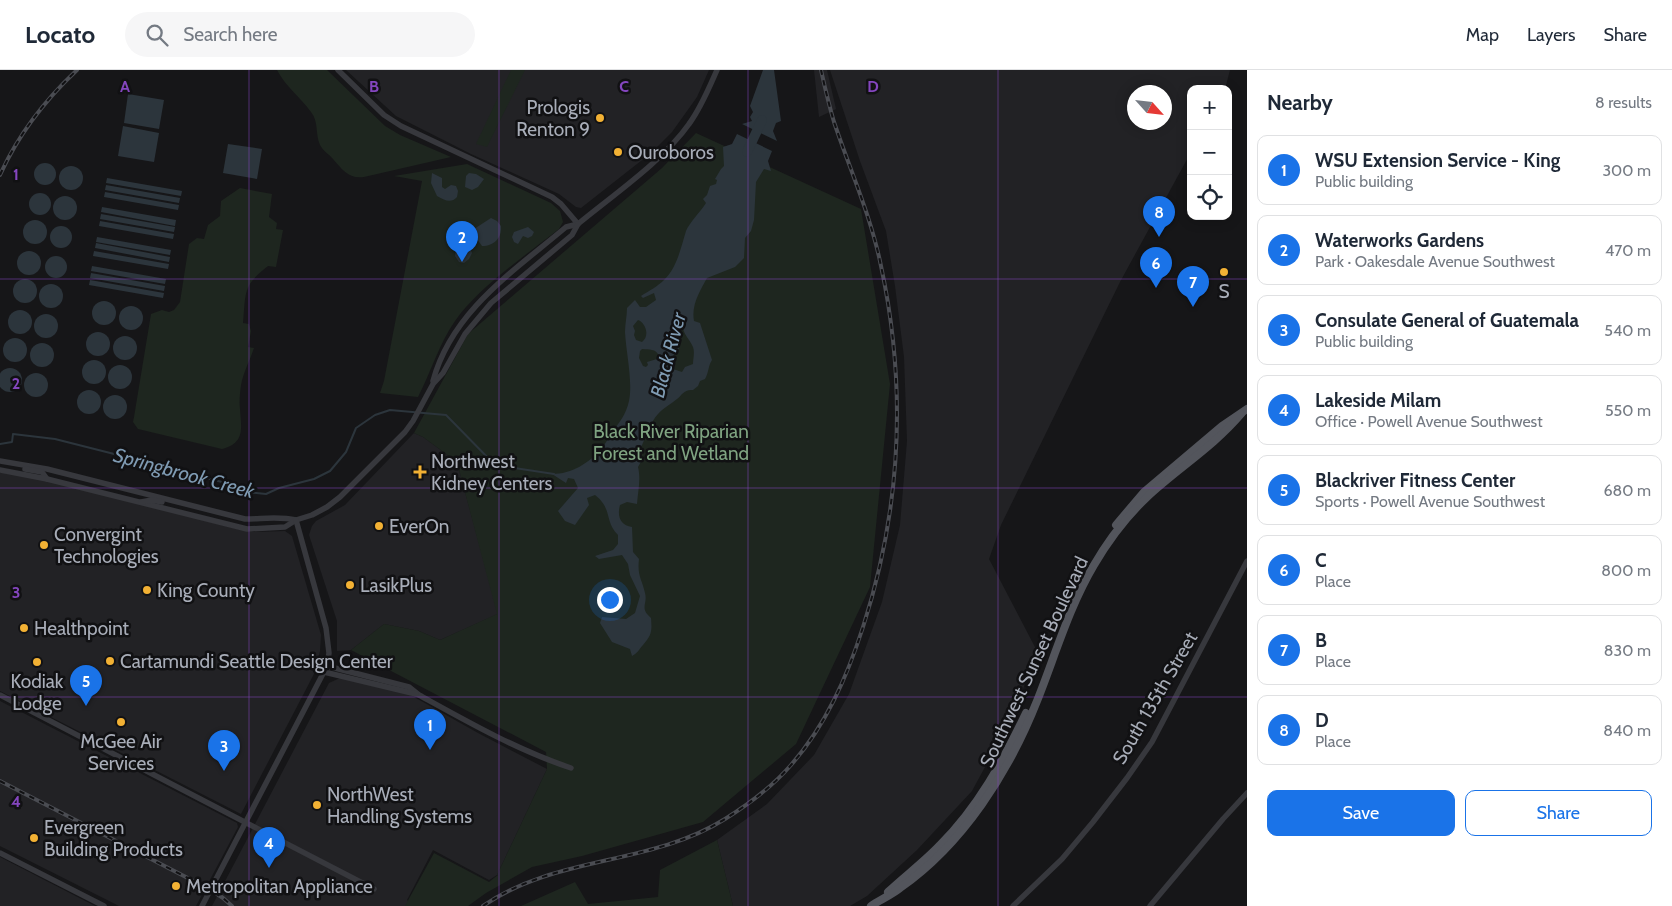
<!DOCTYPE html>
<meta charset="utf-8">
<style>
:root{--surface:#fff;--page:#f6f6f7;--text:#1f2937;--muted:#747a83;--line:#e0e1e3;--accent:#1a73e8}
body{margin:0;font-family:Cabin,sans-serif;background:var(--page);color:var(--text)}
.controls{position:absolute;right:15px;top:15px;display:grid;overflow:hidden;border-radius:10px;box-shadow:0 2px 12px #0003}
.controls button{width:45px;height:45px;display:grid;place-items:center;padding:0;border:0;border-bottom:1px solid var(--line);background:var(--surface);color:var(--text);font:25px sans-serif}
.compass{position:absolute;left:1127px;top:15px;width:45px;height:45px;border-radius:50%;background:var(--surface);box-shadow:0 2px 12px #0003;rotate:117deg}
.you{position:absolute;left:609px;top:529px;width:18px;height:18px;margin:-12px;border:4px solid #fff;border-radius:50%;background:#1a73e8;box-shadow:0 0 0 8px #1a73e833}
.badge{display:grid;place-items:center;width:32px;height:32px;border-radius:50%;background:var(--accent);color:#fff;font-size:16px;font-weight:700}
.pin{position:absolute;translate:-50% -41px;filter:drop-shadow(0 1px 2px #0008)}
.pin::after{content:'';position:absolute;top:26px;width:18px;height:15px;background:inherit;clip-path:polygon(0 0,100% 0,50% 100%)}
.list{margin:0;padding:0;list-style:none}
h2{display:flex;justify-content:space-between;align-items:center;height:65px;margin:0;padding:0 20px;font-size:21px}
h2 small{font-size:16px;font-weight:400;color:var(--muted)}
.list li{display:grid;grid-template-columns:32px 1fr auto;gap:15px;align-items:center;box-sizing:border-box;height:70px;margin:0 10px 10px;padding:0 10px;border:1px solid var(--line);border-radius:10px}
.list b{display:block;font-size:19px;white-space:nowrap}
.list p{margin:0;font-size:16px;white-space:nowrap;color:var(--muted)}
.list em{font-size:16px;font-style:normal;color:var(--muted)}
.actions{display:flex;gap:10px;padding:15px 20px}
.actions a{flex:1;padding:11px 0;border:1px solid var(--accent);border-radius:10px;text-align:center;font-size:18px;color:var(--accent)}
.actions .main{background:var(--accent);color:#fff}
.icon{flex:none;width:28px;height:28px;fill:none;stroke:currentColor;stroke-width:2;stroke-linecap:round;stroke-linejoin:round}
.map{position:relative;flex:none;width:1247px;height:836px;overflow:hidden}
header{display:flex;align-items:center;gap:30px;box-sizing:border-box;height:70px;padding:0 25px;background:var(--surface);border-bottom:1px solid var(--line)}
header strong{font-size:24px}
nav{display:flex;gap:28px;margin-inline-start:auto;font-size:18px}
.search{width:350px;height:45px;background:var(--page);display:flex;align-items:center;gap:12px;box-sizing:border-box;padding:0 18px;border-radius:28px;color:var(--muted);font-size:19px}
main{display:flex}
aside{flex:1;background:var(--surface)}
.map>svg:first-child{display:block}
.built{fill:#222225;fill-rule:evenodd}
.green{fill:#1e261f}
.water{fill:#2c353c;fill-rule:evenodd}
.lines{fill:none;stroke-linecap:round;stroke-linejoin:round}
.stream{stroke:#2c353c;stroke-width:2}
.river{stroke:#2c353c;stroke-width:10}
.minor{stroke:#37383d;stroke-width:5.5}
.major{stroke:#53555c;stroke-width:8}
.rail-casing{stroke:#4a4c52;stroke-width:4}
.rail{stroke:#111113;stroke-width:2;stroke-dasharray:5.5;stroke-linecap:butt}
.grid{fill:none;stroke:#8446be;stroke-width:1;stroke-opacity:0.55}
.poi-dot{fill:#f2b134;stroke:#111113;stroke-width:2}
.labels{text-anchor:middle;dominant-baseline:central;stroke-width:5;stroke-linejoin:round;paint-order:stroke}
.poi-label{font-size:19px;fill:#a8adb8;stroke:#111113;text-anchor:start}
.park-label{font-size:19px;fill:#7fa381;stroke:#111113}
.street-label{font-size:19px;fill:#a8adb8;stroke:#111113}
.water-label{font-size:20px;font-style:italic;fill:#7f9bb3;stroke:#111113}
.grid-label{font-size:16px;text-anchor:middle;font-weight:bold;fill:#8446be;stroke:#111113;stroke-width:5;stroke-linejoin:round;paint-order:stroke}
</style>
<header>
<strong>Locato</strong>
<div class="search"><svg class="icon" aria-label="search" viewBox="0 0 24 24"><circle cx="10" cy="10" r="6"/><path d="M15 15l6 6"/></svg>Search here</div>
<nav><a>Map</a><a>Layers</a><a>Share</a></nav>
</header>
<main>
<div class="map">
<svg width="1247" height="836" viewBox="0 0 1247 836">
<rect width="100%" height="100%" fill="#161618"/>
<g class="built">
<path d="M346,0H709L697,27L672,62L651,83L581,138L576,137L559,124L471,84L396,46Z"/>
<path d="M814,0H827L836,39L819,47Z"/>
<path d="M830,0H1230L1225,19H1191V82L1120,212L1001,455L989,489L1036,579L1017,638L972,721L917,780L867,826L850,836H733L717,770L767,734L814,685L849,624L882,532L900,455L907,371L904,287L895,216L886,161L860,91ZM1134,22H1164V52H1134Z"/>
<path d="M414,363L423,367L457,392L498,544L440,570L419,561L384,554L351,580L337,581V551L309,465L312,456L316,451L345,435Z"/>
<path d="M0,403H16L78,418L237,459L254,462L285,461L292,466L321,565L320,581L315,602L241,744L0,621Z"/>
<path d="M340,608L407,623L478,663L547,699L497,805L489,810L433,780L407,830L416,836H212L329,613Z"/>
<path d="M0,631L237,753L238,757L196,836H119L0,776Z"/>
<path d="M0,787L95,836H0Z"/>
</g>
<g class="green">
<path d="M277,0H327L385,56L400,65L451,87L364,107C348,109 343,100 333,89C329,84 323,81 320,75C315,64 319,52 311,42C300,27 286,17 277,0Z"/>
<path d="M511,0H525L487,77L476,74Z"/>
<path d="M696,63L861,139L890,314L870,517L796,674L703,752L582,786L532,797L486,823L468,836H405L434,783L489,812L498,805H497L547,699L546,682L351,580L384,554L419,561L440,570L497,544L457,392L423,367L414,363L468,264L662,98Z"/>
<path d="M467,94L551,133L560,141L563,152L559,159C526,185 479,217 455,251C439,274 431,302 418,327L380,323L384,311L422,111L394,106Z"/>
<path d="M240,118L272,124L269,147L277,153L276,159L283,160L276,197L268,196C242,216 246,223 243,253L249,254L251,261L248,277L254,278C250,290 243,303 241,315C240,323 239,331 240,339C241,357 246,373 222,379L138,359L133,352L134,347L151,244L162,240L169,242L174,240L180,232L189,174L197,168L204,169L208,155L220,146L221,131Z"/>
<path d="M717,770L733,836H521L575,812L588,834L658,827L660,800Z"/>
</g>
<g class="water">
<path d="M763,0H774L781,51L776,53L773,61L777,71L742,54L752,51L750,47L753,42L750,36Z"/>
<path d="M128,24L164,30L159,59L124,53Z"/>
<path d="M123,56L159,63L154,92L118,86Z"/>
<path d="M737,64L772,81L768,91L771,101L764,99L756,112L754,150L751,161L745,168L744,188L735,197L707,208C700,221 691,235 694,251L700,253L712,290C708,296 709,302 705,309L700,311L698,316L693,320C684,319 682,325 677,329C670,335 663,338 658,344C650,352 644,372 639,382L643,388L638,397C641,409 638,421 637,434L627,432L620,435C617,446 620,455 632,457L633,482L639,489C637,506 642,509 645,523C648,534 639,538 651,548C652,561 652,565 643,575C639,579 638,583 632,586L630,579L612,572L600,553L602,547L626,549L635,543L640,526L630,505L628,494L622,485L599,489L595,486L613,480L618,474V465C604,451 613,439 595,425L587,428L589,435L575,455L565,451L558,441L578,418L574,409L568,408L566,413L552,404C572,404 589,393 602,378C606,373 609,367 612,362C620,352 626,344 629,331C633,312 626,282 625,262C625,254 627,246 627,238L635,230L640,237H646L656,230L654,223L643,228L641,226C649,221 658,216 664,210C677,198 681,177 686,161C689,153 701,141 706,133L703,129L707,125L710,116L716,114L717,110L715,109L721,99L724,96L723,77L732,74ZM638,250C646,253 650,266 642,272L636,270L634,265L635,261L633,256ZM680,252L683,253C681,262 689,268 693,277C695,282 693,289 693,294L685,297L682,302L673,299L675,293L673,286L679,279L672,265L675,255ZM642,279C649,280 656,278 659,286L657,289L647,292L648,295L646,297L643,296L639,288L640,281Z"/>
<path d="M228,74L262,79L257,109L223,103Z"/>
<circle cx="45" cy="104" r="11"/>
<circle cx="71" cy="108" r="12"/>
<path d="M432,103L442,108V117L445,119L451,115L456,116L458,121L457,127C451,134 444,130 437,126L431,113Z"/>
<path d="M469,103L476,104L484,109L478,117L472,120L465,117L466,106Z"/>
<path d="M107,108L182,121L181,126L106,113Z"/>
<path d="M106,115L180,128L179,133L105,120Z"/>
<path d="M105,122L179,135L178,140L104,127Z"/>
<circle cx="40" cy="134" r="11"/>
<circle cx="65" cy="138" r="12"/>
<path d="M102,137L176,150L175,156L101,142Z"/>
<path d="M101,144L175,157L174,162L100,149Z"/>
<path d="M491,148L497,151L501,156C502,168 494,176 482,176L474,165V159Z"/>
<circle cx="35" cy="162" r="12"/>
<path d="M100,151L174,164L173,169L99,156Z"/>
<circle cx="61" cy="167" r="11"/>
<path d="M528,157L534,162L532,166L528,168L523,166L518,174L514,172L512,167L514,162Z"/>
<path d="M97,167L171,180L170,185L96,172Z"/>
<path d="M96,173L170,187L169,192L95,178Z"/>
<path d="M461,174C467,175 470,177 472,183L469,189L464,193L459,192L455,186L456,178Z"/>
<path d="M94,181L169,194L168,199L93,186Z"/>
<circle cx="29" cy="193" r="12"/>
<circle cx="56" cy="197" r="11"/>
<path d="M92,196L166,209L165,214L91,201Z"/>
<path d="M91,203L165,216L164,221L90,208Z"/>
<circle cx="25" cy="221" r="12"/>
<path d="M90,210L164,223L163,228L89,215Z"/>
<circle cx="51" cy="226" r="12"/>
<circle cx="104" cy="243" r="12"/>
<circle cx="131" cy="248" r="12"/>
<circle cx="20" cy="252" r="12"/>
<circle cx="46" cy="256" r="12"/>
<circle cx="98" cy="274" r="12"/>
<circle cx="125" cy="278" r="12"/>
<circle cx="15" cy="280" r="12"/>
<circle cx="42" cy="285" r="12"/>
<circle cx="94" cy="302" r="12"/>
<circle cx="120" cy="307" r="12"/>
<circle cx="10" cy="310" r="12"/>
<circle cx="36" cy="315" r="12"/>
<circle cx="89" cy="332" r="12"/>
<circle cx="115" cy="337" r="12"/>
</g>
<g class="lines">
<path class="stream" d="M0,374L12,372L13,364L55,369L130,388L158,400L182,402L222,412L232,418L248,422L266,424L279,418L314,409L330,401L346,382L356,358L375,345L390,340L446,345L495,395L554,404"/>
<path class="river" d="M747,82L762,50"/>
<g class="minor">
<path d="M338,0L384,45L401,56L552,127L561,134L578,154"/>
<path d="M433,311C452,241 514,201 566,157L578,154C613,125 663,91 689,54C701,38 709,18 717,0"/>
<path d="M0,391L47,399L245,449C262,449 279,446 296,450"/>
<path d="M25,399L42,402L47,409"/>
<path d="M0,400L47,409L247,459L285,457L296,450L312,445L327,437L340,427L405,362L413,351L433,314L443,303L465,264L491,233L572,165L578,154"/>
<path d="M141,432L152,430L162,432"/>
<path d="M327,596L409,617L419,625C468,652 517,680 571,698"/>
<path d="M324,602L416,624"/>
<path d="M0,625L374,819"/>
<path d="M0,783L104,836"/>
<path d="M202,836L327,596L329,583L326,558L296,450"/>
<path d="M1013,836L1062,789L1093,752L1127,708L1152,672L1247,491"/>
<path d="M1150,836L1223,749L1247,723"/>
</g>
<g class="major">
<path d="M1116,455L1144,422L1222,356L1247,339"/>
<path d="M888,822C905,806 924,792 940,775C978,737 1003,691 1026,643"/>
<path d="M871,836C880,830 891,825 900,818C963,774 1009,702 1037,631C1055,586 1069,537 1094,495C1108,471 1127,446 1147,427C1178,398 1213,377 1241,344"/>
</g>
<defs>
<g id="rail">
<path d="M0,105C18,65 45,30 77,0"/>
<path d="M0,711L211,820L223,828L232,836"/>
<path d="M483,836C556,785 650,796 725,749C749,734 772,717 791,695C826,655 847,607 863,557C901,439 907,317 881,196C871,146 850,100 834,52C829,35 825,18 821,0"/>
</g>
</defs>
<use href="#rail" class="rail-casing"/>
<use href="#rail" class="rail"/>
</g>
<path class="grid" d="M249,0V836M499,0V836M748,0V836M998,0V836M0,209H1247M0,418H1247M0,627H1247"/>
<g class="poi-dot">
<circle cx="600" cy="48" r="5"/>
<circle cx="618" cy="82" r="5"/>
<circle cx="1224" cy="202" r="5"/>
<path d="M417.5 394.5h5v5h5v5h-5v5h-5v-5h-5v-5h5z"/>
<circle cx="379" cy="456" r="5"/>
<circle cx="44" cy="475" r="5"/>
<circle cx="350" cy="515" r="5"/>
<circle cx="147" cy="520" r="5"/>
<circle cx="24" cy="558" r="5"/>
<circle cx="110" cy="591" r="5"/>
<circle cx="37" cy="592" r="5"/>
<circle cx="121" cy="652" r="5"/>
<circle cx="317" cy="735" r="5"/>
<circle cx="34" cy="768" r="5"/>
<circle cx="176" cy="816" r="5"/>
</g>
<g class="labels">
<g class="poi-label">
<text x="590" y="37" text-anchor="end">Prologis<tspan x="590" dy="22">Renton 9</tspan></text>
<text x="628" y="82">Ouroboros</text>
<text x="1224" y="221" text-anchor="middle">S</text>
<text x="431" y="391">Northwest<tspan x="431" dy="22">Kidney Centers</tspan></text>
<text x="389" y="456">EverOn</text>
<text x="54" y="464">Convergint<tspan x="54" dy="22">Technologies</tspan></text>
<text x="360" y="515">LasikPlus</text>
<text x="157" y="520">King County</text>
<text x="34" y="558">Healthpoint</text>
<text x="120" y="591">Cartamundi Seattle Design Center</text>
<text x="37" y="611" text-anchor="middle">Kodiak<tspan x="37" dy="22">Lodge</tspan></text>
<text x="121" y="671" text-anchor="middle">McGee Air<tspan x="121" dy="22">Services</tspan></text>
<text x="327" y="724">NorthWest<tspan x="327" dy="22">Handling Systems</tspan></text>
<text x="44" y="757">Evergreen<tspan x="44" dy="22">Building Products</tspan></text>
<text x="186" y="816">Metropolitan Appliance</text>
</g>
<g class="park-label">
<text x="671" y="361">Black River Riparian<tspan x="671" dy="22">Forest and Wetland</tspan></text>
</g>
<g class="street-label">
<text transform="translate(1034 592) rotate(-65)">Southwest Sunset Boulevard</text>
<text transform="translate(1155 628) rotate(-60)">South 135th Street</text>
</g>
<g class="water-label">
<text transform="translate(668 285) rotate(-75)">Black River</text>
<text transform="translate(184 403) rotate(15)">Springbrook Creek</text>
</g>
</g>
<g class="grid-label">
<text x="125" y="22">A</text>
<text x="374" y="22">B</text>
<text x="624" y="22">C</text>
<text x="873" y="22">D</text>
<text x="16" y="110">1</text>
<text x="16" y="319">2</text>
<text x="16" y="528">3</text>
<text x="16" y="737">4</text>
</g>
</svg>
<div class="controls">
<button>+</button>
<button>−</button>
<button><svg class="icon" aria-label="locate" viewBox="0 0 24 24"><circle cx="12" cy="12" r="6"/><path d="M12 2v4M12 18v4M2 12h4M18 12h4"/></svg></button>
</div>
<svg class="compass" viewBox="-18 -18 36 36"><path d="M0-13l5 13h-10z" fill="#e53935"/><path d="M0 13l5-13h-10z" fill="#747a83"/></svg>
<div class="you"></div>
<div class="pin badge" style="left:430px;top:680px">1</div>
<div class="pin badge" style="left:462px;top:192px">2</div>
<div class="pin badge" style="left:224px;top:701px">3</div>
<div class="pin badge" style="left:269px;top:798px">4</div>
<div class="pin badge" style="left:86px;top:636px">5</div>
<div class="pin badge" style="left:1156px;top:218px">6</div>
<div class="pin badge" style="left:1193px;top:237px">7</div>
<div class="pin badge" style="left:1159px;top:167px">8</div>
</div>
<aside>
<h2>Nearby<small>8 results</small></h2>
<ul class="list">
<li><span class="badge">1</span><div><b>WSU Extension Service - King</b><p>Public building</p></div><em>300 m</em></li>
<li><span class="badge">2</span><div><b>Waterworks Gardens</b><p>Park · Oakesdale Avenue Southwest</p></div><em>470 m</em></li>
<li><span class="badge">3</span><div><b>Consulate General of Guatemala</b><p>Public building</p></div><em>540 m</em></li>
<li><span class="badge">4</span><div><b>Lakeside Milam</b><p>Office · Powell Avenue Southwest</p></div><em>550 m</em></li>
<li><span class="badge">5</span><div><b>Blackriver Fitness Center</b><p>Sports · Powell Avenue Southwest</p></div><em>680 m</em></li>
<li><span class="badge">6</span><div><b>C</b><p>Place</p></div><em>800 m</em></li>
<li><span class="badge">7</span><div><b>B</b><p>Place</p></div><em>830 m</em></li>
<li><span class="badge">8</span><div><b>D</b><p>Place</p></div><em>840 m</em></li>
</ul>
<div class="actions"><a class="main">Save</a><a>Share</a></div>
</aside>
</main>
